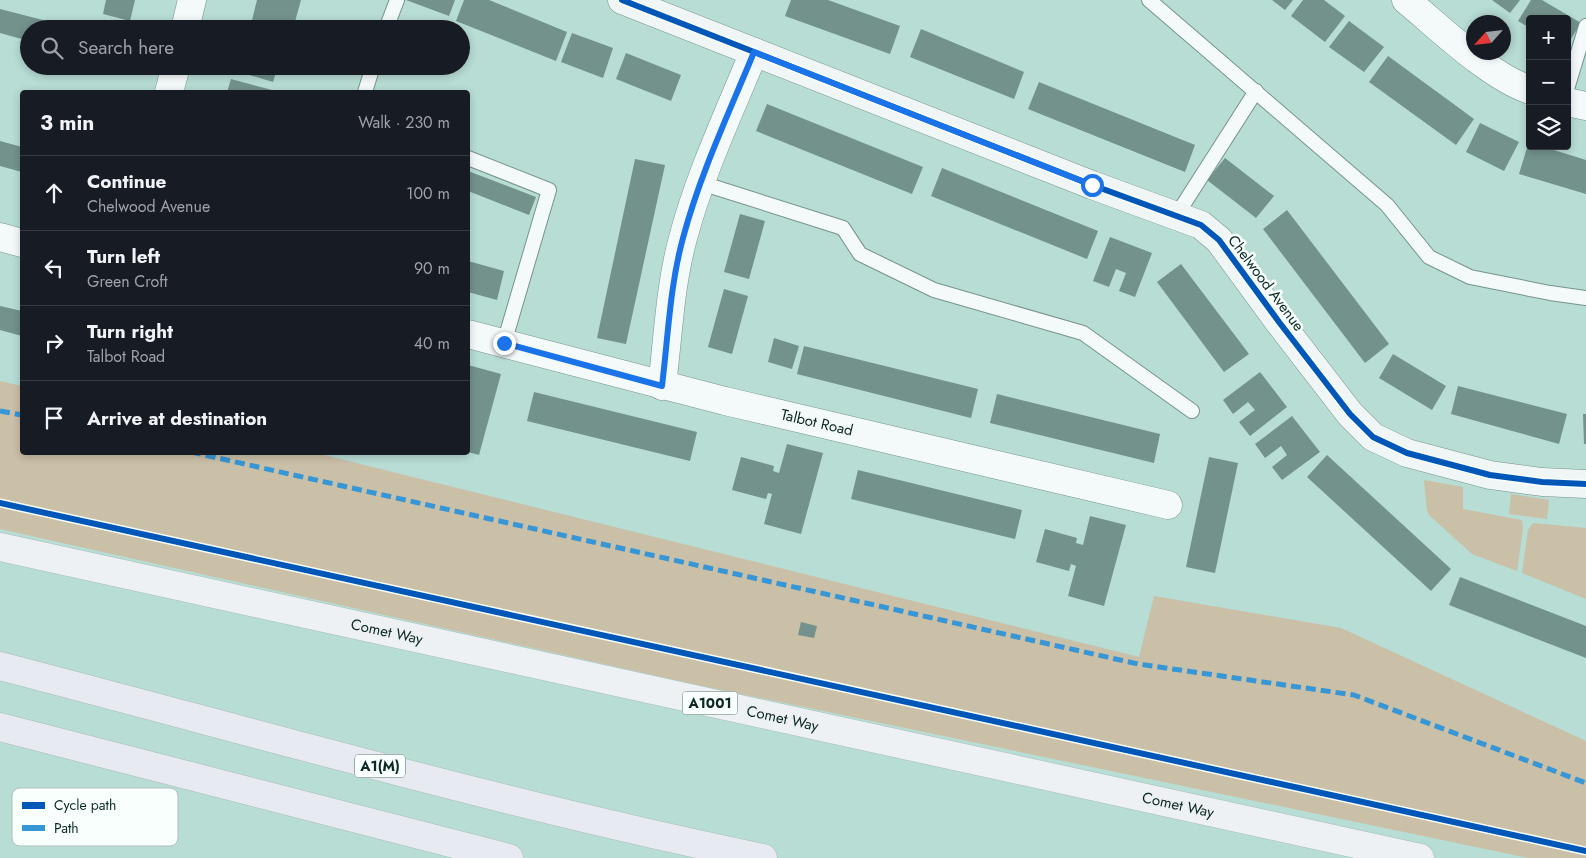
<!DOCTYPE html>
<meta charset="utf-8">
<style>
:root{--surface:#171b24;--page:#242831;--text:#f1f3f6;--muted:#9ea1a6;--line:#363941}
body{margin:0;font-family:Jost,sans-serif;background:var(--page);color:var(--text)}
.controls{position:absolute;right:15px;top:15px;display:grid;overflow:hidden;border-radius:5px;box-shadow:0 2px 8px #0003}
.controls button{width:45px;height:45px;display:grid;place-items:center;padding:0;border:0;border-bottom:1px solid var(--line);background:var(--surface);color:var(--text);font:25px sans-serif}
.compass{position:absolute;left:1466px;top:15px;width:45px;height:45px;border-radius:50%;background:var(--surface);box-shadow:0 2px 8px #0003;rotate:243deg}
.stop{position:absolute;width:15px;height:15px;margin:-11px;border:4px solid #1a73e8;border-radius:50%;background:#fff}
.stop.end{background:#1a73e8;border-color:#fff;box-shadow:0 1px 5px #0008}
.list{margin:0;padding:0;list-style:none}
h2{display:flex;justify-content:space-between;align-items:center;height:65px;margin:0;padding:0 20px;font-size:21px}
h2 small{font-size:16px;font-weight:400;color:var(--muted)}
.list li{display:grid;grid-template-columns:32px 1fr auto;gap:15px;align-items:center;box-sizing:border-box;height:75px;padding:0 20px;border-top:1px solid var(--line)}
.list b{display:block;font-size:19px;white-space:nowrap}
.list p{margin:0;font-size:16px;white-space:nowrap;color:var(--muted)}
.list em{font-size:16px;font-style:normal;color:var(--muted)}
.icon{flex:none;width:28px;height:28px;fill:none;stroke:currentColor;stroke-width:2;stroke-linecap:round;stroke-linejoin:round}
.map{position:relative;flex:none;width:1586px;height:858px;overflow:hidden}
.search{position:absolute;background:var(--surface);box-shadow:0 2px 8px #0003;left:20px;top:20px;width:450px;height:55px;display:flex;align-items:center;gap:12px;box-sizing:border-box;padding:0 18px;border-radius:28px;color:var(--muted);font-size:19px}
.panel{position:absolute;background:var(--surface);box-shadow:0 2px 8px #0003;left:20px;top:90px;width:450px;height:365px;border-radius:5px}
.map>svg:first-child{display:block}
.green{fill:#cabfa7}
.building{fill:#73928b}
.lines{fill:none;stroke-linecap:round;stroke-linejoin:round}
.lane-casing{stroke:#75938c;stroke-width:16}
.street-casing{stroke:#75938c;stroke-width:29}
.secondary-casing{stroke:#75938c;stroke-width:29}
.primary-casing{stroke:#a8bcb8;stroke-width:29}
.highway-casing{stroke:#a8bcb8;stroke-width:29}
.lane{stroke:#f4faf9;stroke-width:14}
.street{stroke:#f4faf9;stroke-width:28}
.secondary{stroke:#f0f6f6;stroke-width:28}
.primary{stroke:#edf1f4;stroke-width:28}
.highway{stroke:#e7eaf1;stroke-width:28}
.quiet{stroke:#3796d6;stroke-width:5;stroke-dasharray:10 5;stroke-linecap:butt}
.cycleway-casing{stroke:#f8fffd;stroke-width:9}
.cycleway{stroke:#0057b8;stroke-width:6}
.route{stroke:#1a73e8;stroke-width:6}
.labels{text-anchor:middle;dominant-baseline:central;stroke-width:5;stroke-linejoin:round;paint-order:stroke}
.shield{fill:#f8fffd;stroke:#536964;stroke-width:1}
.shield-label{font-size:14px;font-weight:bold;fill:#0c2923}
.street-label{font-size:15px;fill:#0c2923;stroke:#f8fffd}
.key{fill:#f8fffd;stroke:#b1bfbc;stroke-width:1}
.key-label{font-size:14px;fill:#0c2923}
</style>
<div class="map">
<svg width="1586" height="858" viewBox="0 0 1586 858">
<rect width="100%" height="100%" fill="#b7ddd4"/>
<g class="green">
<path d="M0,381L22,386V452L316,453L1139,657L1154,596L1341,628L1586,741V858H1529L698,685L0,529Z"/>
<path d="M1424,480L1463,487V509L1522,520L1523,530L1517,571L1472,554L1429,515L1427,510Z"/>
<path d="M1511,494L1549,500L1547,519L1509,514Z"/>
<path d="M1533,523L1586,528V599L1522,573L1528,530Z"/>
</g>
<g class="building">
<path d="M106,0H135L130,21L103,14Z"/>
<path d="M257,0H301L293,29H283L252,20Z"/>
<path d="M406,0H455L449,16Z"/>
<path d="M464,0H489L567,32L556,61L456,21Z"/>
<path d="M791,0H828L900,26L890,54L785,16Z"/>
<path d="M1272,0H1293L1285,10Z"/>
<path d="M1303,0H1324L1345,16L1325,42L1291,16Z"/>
<path d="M1492,0H1520L1510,13Z"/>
<path d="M1531,0H1542L1581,23L1567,45V19H1530V28L1518,21Z"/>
<path d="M0,9L74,28V29H29V41L0,33Z"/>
<path d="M1349,21L1384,47L1364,72L1329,47Z"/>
<path d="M921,29L1024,72L1014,99L910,57Z"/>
<path d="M572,33L613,48L603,78L561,62Z"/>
<path d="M626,53L681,75L671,101L616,79Z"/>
<path d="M1388,56L1474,119L1456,145L1369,82Z"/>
<path d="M234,66H278L273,82L233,70Z"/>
<path d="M231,79L272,90L271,92H227Z"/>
<path d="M1039,82L1195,145L1185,172L1028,109Z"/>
<path d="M767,104L923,167L912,194L756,131Z"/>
<path d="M1480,123L1519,142L1504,171L1466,152Z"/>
<path d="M0,141L22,147V172L0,166Z"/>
<path d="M1529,141L1530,146H1541L1586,160V194L1519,174Z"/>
<path d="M1225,158L1274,196L1256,218L1207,180Z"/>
<path d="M635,159L665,165L626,344L597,338Z"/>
<path d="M942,168L1098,231L1087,259L931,196Z"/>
<path d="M468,171L536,197L529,215L468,191Z"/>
<path d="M1287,210L1389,344L1365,363L1263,229Z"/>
<path d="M740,214L765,221L749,279L724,272Z"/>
<path d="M1110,237L1152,253L1135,297L1119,291L1126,273L1116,269L1109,287L1093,281Z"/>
<path d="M468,261L504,271L497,300L468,292Z"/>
<path d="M1181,264L1249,354L1224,372L1157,282Z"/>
<path d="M724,289L748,296L732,354L708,347Z"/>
<path d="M0,306L22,311V336L0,330Z"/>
<path d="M774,338L799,346L792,369L768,362Z"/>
<path d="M804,346L978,389L971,418L797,374Z"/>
<path d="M1393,354L1446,386L1432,410L1379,378Z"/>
<path d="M468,365L501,374L479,455L468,452Z"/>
<path d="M1260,372L1287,407L1250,436L1239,422L1255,410L1248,402L1233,414L1223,400Z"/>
<path d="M1458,386L1567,414L1559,444L1451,414Z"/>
<path d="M534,392L697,432L690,461L527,421Z"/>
<path d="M997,394L1160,434L1154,463L990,423Z"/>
<path d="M1583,414H1586V444H1584Z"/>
<path d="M1292,416L1320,452L1282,480L1272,467L1287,455L1281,446L1265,458L1255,444Z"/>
<path d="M787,444L823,453L801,534L764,524L772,494L768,493L766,499L732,490L741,457L774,466L773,471L779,473Z"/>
<path d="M1327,455L1451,569L1431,591L1307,477Z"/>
<path d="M1209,457L1238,463L1215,573L1186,567Z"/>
<path d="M858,470L1022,510L1015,539L851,499Z"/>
<path d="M1090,516L1126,525L1104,606L1068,596L1076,566L1071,564L1069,571L1036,562L1045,529L1077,538L1076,543L1083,545Z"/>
<path d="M1460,577L1586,626V658L1449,605Z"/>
<path d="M801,622L817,626L814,638L798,635Z"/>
</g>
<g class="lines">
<defs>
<g id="lane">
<path d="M1149,0L1387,205L1429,257L1470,277L1550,293L1586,298"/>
<path d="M386,29L397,0"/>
<path d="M1567,89L1586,26"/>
<path d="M365,92L373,66"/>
<path d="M468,158L549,190L504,343"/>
<path d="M701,183L843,228L860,254L934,290L1083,333L1192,411"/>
<path d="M1176,216L1256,91"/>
</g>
<g id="street">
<path d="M1406,0C1440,28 1489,76 1530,90"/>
<path d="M185,29L192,0"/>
<path d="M169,92L176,66"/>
<path d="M1567,102L1586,106"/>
<path d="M0,237L22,243"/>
<path id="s1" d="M468,334L725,401L1168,505"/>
<path d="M662,386C668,337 670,285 683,238C700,174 729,113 754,52"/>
</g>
<path id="secondary" d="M622,0L1092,185L1201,225L1219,240L1279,322L1350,414L1373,437L1407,453L1490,475L1542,482L1586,484"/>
<g id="primary">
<path id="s2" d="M0,547L1420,858"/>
</g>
<g id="highway">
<path d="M0,666C254,732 506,805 763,858"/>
<path d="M0,727L509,858"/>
</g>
</defs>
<use href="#lane" class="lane-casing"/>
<use href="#street" class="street-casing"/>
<use href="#secondary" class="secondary-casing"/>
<use href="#primary" class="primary-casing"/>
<use href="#highway" class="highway-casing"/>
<use href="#lane" class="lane"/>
<use href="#street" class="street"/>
<use href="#secondary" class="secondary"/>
<use href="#primary" class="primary"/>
<use href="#highway" class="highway"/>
<g class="quiet">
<path d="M0,411L22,415"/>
<path d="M191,452L1138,664L1354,695L1586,783"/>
</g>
<defs>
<g id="cycleway">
<path d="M622,0L1092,185L1201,225L1219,240L1279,322L1350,414L1373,437L1407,453L1490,475L1542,482L1586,484"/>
<path d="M0,503L1586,851"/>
</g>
</defs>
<use href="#cycleway" class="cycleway-casing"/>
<use href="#cycleway" class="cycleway"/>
</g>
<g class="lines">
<path class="route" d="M504,343L662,386C668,337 670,285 683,238C700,174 729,113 754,52L1092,185"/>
</g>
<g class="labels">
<g class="shield">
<rect x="682.5" y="691.5" width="55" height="23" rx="4"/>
<rect x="355" y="754.5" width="50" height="23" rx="4"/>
</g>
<g class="shield-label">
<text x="710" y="703">A1001</text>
<text x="380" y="766">A1(M)</text>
</g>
<g class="street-label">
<text transform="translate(1266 283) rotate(53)">Chelwood Avenue</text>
<text stroke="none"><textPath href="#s1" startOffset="360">Talbot Road</textPath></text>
<text stroke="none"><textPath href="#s2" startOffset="396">Comet Way</textPath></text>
<text stroke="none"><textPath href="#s2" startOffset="801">Comet Way</textPath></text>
<text stroke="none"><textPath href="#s2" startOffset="1206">Comet Way</textPath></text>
</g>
</g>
<rect x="12" y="788" width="166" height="58" rx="8" class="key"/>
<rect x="22" y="802" width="23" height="7" fill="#0057b8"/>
<rect x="22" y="825" width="23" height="6" fill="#3796d6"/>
<g class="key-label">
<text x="54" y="810">Cycle path</text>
<text x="54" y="833">Path</text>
</g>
</svg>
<div class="controls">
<button>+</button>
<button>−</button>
<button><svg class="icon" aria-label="layers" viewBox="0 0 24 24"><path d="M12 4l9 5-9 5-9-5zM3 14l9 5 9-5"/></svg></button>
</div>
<svg class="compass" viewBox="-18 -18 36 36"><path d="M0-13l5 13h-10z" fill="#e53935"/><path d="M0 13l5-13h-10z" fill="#9ea1a6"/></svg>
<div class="stop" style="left:1092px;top:185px"></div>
<div class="stop end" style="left:504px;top:343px"></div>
<div class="search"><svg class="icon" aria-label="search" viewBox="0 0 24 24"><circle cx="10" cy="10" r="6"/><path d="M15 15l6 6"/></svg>Search here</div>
<section class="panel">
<h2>3 min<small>Walk · 230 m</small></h2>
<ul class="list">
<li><svg class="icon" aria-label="ahead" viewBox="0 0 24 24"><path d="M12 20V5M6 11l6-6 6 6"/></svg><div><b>Continue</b><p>Chelwood Avenue</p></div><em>100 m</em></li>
<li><svg class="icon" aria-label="left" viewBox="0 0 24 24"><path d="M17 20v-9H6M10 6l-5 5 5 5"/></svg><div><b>Turn left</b><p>Green Croft</p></div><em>90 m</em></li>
<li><svg class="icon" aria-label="right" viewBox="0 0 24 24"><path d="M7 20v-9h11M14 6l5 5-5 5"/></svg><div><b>Turn right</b><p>Talbot Road</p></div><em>40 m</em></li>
<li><svg class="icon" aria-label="arrive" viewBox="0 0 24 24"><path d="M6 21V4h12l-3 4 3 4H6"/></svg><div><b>Arrive at destination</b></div></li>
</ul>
</section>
</div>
